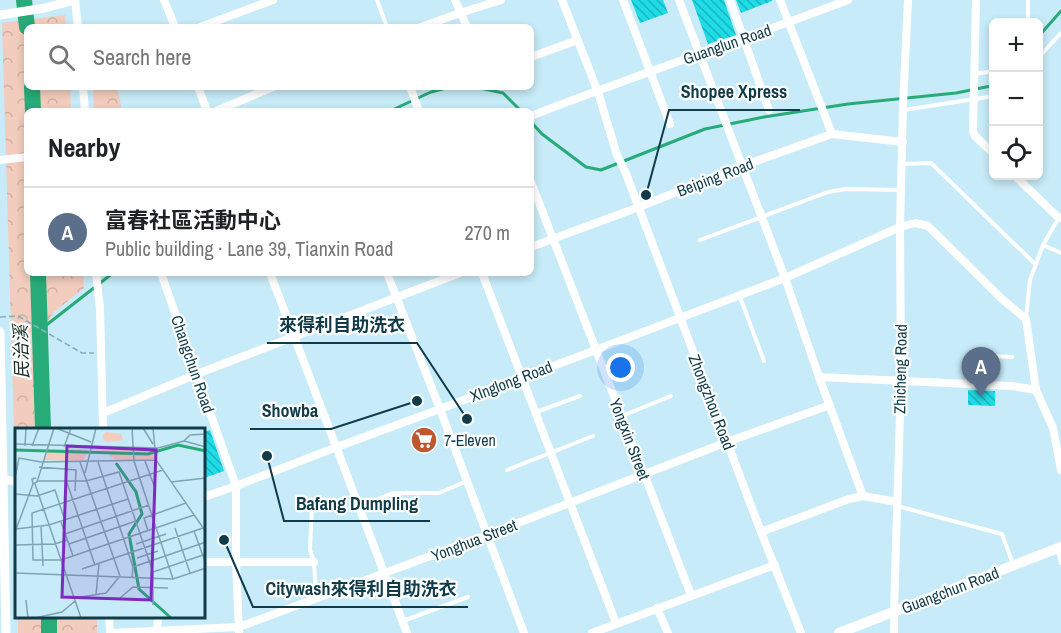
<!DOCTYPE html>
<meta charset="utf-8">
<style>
:root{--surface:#fff;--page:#f6f6f6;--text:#202124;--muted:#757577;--line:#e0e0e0;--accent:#be572d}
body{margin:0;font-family:"Archivo Narrow","Noto Sans TC",sans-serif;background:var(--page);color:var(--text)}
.controls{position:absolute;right:18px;top:18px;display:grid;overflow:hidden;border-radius:9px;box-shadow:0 3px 9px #0003}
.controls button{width:54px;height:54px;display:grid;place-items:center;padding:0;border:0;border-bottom:2px solid var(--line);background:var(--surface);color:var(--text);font:30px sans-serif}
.you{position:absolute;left:621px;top:368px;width:21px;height:21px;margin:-15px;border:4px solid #fff;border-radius:50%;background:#1a73e8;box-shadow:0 0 0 9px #1a73e833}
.badge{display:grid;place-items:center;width:39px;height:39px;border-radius:50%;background:var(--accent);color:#fff;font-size:20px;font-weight:700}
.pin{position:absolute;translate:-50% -50px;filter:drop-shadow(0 2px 3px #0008)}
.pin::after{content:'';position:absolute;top:32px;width:21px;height:18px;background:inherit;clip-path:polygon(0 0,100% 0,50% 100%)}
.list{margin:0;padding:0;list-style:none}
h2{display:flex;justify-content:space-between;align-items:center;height:78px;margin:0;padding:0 24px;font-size:26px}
h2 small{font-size:20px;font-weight:400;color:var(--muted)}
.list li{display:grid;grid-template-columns:39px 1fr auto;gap:18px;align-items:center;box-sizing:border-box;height:90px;padding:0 24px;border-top:2px solid var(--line)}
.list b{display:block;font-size:22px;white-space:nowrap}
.list p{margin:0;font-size:20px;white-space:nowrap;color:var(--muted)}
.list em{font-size:20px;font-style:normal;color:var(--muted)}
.icon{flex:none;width:33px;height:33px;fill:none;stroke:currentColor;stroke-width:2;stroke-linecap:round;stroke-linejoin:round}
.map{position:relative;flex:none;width:1061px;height:633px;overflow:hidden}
.search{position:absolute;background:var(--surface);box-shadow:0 3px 9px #0003;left:24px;top:24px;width:510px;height:66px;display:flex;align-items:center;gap:15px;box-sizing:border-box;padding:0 21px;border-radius:9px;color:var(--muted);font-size:22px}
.panel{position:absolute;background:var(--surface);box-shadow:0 3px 9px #0003;left:24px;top:108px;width:510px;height:168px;border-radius:9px}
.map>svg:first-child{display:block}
.park{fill:url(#park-crowns)}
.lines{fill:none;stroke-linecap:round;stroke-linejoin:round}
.stream{stroke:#27ab78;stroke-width:3}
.river{stroke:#27ab78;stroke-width:16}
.building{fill:url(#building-back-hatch)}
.path{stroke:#88aebb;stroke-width:1.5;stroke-dasharray:6 3;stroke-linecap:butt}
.service{stroke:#fff;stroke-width:4}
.minor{stroke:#fff;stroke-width:8}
.tertiary{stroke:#fff;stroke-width:9}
.secondary{stroke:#fff;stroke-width:10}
.labels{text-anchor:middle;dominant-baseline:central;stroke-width:4.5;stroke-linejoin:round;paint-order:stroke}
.street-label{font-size:16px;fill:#103c49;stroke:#fff}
.poi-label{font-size:16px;fill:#103c49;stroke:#fff;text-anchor:start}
.water-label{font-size:18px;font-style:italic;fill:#1a2e24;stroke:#fff}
.inset-river{fill:none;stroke:#27ab78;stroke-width:3}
.inset-road{fill:none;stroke:#7ea5b2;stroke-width:1.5}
.view{fill:#7b2cbf;fill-opacity:0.15;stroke:#7b2cbf;stroke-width:3}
.inset-edge{fill:none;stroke:#103c49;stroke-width:3}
.leader{fill:none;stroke:#103c49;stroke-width:2}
.callout-dot{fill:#103c49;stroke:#fff;stroke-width:2}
.callout-label{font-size:18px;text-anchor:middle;font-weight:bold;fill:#103c49;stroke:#fff;stroke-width:4.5;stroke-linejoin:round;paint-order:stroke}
</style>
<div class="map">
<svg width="1061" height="633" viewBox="0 0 1061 633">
<defs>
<pattern id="park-crowns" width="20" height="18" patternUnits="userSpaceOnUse" patternTransform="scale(1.5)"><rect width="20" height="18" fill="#f2ccbd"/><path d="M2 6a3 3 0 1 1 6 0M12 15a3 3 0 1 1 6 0" fill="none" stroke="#ceb0a4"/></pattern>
<pattern id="building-back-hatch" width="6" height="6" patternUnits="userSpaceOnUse" patternTransform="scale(1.5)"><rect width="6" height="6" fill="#1edbe6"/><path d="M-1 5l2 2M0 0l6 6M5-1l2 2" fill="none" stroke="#19b3bc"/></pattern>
</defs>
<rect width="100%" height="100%" fill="#c7ebf8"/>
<g class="park">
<path d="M65,15L66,27H27V87H70L71,111H27V273H83L84,288L53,313L33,348L35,429H16V462H15L2,23Z"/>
<path d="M93,87H117L122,111H94Z"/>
<rect x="18" y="617" width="79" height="16"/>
</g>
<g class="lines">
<g class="stream">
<path d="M1038,37L1061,11"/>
<path d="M475,87L503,93L521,111"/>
<path d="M390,111L431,92L450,87"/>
<path d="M531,122L542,134L586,167L601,170L705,129L764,117L848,104L956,93L991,86L994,84"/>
<path d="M40,330L113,273"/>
</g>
<g class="river">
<path d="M24,0L27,27"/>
<path d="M32,87L33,111"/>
<path d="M38,273L43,429"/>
<path d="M49,616V633"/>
</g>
</g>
<g class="building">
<path d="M631,0H663L668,13L640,23Z"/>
<path d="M692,0H724L736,35L708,44Z"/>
<path d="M736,0H772V1L741,13Z"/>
<path d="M968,390L995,391V406L968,405Z"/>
<path d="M210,430L224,471L204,478V432Z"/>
</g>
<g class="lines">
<path class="path" d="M0,317L18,316L82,353H94"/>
<g class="service">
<path d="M377,0L387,27"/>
<path d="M1028,0V22"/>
<path d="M1038,58L1061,33"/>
<path d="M975,74L994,71"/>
<path d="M904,110L994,96"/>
<path d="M903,164L931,163L1035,264"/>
<path d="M700,240L828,192L846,189L901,190"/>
<path d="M1043,245L1061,253"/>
<path d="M740,297L764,361"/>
<path d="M1026,318L1030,280L1043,245L1058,219"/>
<path d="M967,383L968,355L1012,357"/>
<path d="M536,412L580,396"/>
<path d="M622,416L671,396"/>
<path d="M507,470L593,436"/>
<path d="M312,505L310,550L314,562L316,598"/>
<path d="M360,506L393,493H439L467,481"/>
<path d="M897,506L1002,534L1013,564"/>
<path d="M1058,550L1061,563"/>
<path d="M403,621L468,597"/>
</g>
<g class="minor">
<path d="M75,0L78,27"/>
<path d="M164,0L175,27"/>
<path d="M455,0L467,27"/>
<path d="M562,0L598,92L617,155L625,171L761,532L801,633"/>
<path d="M623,0L670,124"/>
<path d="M679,0L785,278L819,377L863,496"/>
<path d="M730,0L769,110"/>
<path d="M780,0L832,134"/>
<path d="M976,0L973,131L975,136L994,154"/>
<path d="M200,27L273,0"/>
<path d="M421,27L460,13L501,0"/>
<path d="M531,57L578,40"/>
<path d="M83,87L85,111"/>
<path d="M198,87L207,111"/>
<path d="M410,87L419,111"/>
<path d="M216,111L273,87"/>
<path d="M531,116C636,75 743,40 848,0"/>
<path d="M0,160L27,157"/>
<path d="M1015,176L1059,218"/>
<path d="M531,182L691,595"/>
<path d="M531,247L639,207L742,166L832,134L903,142"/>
<path d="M96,273L100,309L103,429"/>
<path d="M161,273L236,486V562L239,633"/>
<path d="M270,273L407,633"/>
<path d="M387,273L440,409L524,633"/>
<path d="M482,273L616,623"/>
<path d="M819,377L1012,386L1036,390"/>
<path d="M103,413L197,374L460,273"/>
<path d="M0,478L16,482"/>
<path d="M204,497L236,486L337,447L440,409L785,278L900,227L915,223L928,226L1002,299L1026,319L1036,390L1053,428L1061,470"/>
<path d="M761,532L849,499L863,496L897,502"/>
<path d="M204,562H314"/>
<path d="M657,608L668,633"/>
<path d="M109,616L110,633"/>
<path d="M110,633L239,627L487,535L727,442L830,405"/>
<path d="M157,633L158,616"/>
<path d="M592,633L775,565"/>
<path d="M894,633V612L901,380L900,227L903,105L908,0"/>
</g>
<g class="tertiary">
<path d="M0,15L45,8L75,0"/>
<path d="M0,332L6,633"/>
</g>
<path class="secondary" d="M839,633L1061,547"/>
</g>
<defs>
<symbol id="supermarket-disc" viewBox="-11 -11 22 22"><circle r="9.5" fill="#be572d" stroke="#fff"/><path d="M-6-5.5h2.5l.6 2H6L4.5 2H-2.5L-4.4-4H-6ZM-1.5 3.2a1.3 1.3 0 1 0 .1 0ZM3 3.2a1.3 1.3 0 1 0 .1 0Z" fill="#fff"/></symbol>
</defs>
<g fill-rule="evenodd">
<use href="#supermarket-disc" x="409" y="425" width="30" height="30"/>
</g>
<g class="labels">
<g class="street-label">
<text transform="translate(727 44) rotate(-19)">Guanglun Road</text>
<text transform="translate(715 177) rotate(-21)">Beiping Road</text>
<text transform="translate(193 364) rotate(71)">Changchun Road</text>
<text transform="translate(900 369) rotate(-89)">Zhicheng Road</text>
<text transform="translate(511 381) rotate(-21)">XInglong Road</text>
<text transform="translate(712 402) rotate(69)">Zhongzhou Road</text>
<text transform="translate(630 439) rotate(69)">Yongxin Street</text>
<text transform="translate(474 540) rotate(-21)">Yonghua Street</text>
<text transform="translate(950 590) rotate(-21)">Guangchun Road</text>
</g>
<g class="poi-label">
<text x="444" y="440">7-Eleven</text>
</g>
<g class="water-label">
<text transform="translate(21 352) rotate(-92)">民治溪</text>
</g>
</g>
<g transform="translate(15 428)">
<rect width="190" height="190" fill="#c7ebf8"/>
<path d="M91,4L106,6L108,12L90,14L87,8Z" fill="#f2ccbd"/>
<path d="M34,21H72L69,33L29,32ZM76,21L138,22L139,31L100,32L92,25Z" fill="#f2ccbd"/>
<path class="inset-river" d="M0,22L133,26L163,17L191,23M101,35L121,64L127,86L114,106L124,161L156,190"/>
<path class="inset-road" d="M41,0L76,14M117,0L119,33L158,151M128,0L138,16M138,0L141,32L191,104M169,13L191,19M0,16L143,20L169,13L175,7L191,6M10,18L11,0M17,18L24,0M49,19L56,0M130,33L140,60M51,34V52L80,137M65,34L105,148M83,34L118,139L117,149M24,39L61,42L60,63M148,42L17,85L18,132H46L179,87M70,45L81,0M0,50L4,30L26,34L141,32M21,50L17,51L18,56L22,54L39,0M23,53H71L104,44L138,144V177M156,54L191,50M20,56L66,190M0,66L22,68L40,62L50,93M46,94L58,128M26,98L28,138M160,100L175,145M1,101L34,97L113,71M133,103L129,90L171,75M179,103L191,136M0,104L18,56M50,106L134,77M54,116L121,93M121,116L151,106M0,117L40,116L52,112M122,130L143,123M118,139L191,114M67,141L188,100M138,144L191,126M0,145L158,151L191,140M81,166L84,136M60,170L91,165L105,148M105,170L118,159L153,160M11,172L13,190M20,190L47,184L60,173"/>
<path class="view" d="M52,18L141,22L136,172L47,169Z"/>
<rect width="190" height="190" class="inset-edge"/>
</g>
<path class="leader" d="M646 195L669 110H800M467 419L417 343H267M417 401L331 429H250M267 456L284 521H430M224 540L253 607H468"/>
<g class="callout-dot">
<circle cx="646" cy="195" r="6"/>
<circle cx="467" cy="419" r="6"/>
<circle cx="417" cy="401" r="6"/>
<circle cx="267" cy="456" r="6"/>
<circle cx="224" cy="540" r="6"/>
</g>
<g class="callout-label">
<text x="734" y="98">Shopee Xpress</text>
<text x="342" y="331">來得利自助洗衣</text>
<text x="290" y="417">Showba</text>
<text x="357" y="510">Bafang Dumpling</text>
<text x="361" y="595">Citywash來得利自助洗衣</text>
</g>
</svg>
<div class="controls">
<button>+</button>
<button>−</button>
<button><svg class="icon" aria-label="locate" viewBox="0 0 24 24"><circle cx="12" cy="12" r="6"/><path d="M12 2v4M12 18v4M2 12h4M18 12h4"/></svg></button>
</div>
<div class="you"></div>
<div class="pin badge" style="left:981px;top:397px;background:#5c6f8a">A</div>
<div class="search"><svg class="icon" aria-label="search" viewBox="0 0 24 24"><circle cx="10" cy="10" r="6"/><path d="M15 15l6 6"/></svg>Search here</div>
<section class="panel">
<h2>Nearby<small></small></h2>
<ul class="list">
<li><span class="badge" style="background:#5c6f8a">A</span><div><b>富春社區活動中心</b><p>Public building · Lane 39, Tianxin Road</p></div><em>270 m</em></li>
</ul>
</section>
</div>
